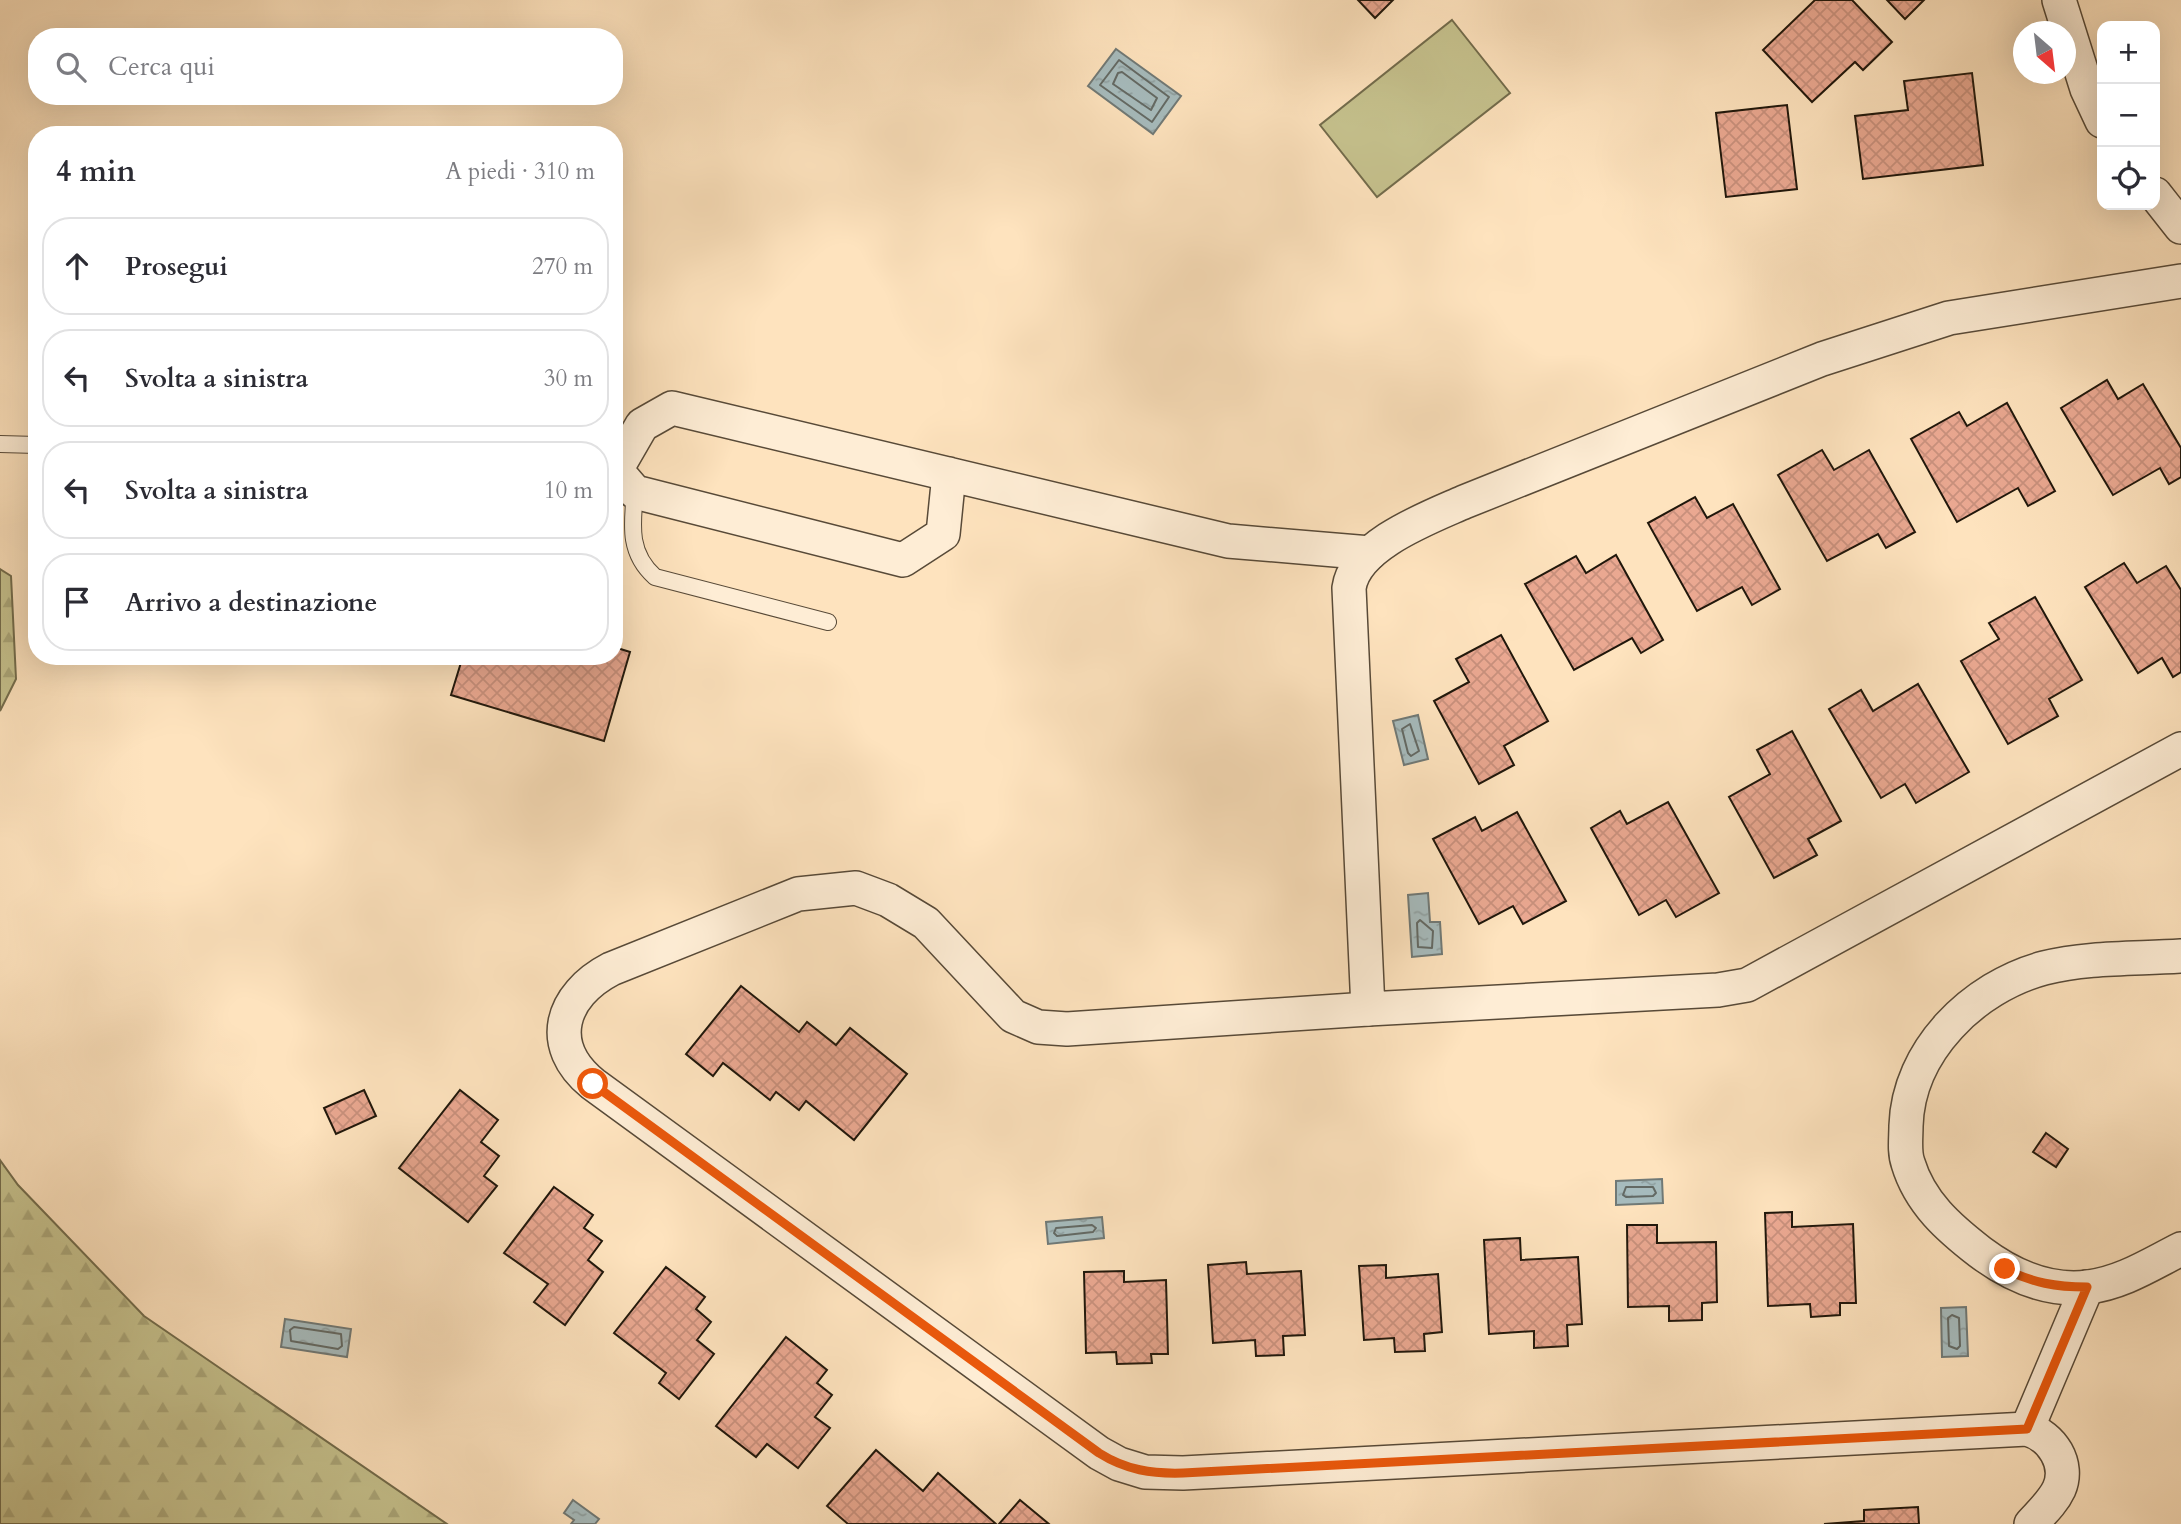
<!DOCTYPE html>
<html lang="it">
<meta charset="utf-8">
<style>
:root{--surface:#fff;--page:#f7f7f7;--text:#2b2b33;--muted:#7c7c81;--line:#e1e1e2}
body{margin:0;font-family:Cardo,serif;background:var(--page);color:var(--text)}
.controls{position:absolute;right:21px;top:21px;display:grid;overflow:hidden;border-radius:14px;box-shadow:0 7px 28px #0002}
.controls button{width:63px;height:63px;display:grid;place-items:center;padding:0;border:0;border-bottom:2px solid var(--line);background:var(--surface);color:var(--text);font:35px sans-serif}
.compass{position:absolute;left:2013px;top:21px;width:63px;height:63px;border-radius:50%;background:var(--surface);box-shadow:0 7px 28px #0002;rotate:152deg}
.stop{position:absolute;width:21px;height:21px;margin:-16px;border:5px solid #ea580c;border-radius:50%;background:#fff}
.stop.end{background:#ea580c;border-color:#fff;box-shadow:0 2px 7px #0008}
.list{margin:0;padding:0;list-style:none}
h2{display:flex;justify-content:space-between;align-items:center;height:91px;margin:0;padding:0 28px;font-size:30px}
h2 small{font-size:23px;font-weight:400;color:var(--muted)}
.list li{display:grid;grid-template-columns:46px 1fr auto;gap:21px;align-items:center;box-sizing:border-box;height:98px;margin:0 14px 14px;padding:0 14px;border:2px solid var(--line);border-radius:28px}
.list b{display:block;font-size:26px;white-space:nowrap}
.list em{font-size:23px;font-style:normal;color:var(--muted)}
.icon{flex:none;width:38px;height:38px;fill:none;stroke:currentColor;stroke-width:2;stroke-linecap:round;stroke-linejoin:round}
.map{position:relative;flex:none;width:2181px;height:1524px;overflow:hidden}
.search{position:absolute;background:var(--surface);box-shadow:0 7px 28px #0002;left:28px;top:28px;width:595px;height:77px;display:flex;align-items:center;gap:18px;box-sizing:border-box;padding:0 24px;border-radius:28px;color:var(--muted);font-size:26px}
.panel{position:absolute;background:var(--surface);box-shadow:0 7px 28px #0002;left:28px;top:126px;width:595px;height:539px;border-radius:28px}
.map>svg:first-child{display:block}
.grass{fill:#c6c28e;stroke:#736c4c;stroke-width:2}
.forest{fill:url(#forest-firs);stroke:#736c4c;stroke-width:2}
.water{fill:url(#water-ripples);stroke:#707976;stroke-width:2}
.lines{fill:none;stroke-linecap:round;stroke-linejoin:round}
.shore{stroke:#636964;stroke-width:2}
.building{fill:url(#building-cross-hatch);stroke:#20170b;stroke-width:2}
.lane-casing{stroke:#584a38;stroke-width:18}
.street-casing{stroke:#584a38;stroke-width:36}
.lane{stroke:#feedd5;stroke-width:16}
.street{stroke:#feedd5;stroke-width:33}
.route{stroke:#ea580c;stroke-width:9}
</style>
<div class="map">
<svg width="2181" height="1524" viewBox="0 0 2181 1524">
<defs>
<pattern id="forest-firs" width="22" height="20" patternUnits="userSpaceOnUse" patternTransform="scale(1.75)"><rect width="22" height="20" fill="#c6c28e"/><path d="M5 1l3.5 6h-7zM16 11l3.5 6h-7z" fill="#aaa679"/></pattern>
<pattern id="water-ripples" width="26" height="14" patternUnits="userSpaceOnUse" patternTransform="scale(1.75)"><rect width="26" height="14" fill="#a6bbbd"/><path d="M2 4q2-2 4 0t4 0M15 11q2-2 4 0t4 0" fill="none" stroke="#8fa0a1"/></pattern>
<pattern id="building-cross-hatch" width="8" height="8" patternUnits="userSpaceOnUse" patternTransform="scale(1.75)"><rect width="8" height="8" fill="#eaa891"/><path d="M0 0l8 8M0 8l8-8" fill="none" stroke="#c8907c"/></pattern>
</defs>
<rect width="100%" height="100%" fill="#fee3be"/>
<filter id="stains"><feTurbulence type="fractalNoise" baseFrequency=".00286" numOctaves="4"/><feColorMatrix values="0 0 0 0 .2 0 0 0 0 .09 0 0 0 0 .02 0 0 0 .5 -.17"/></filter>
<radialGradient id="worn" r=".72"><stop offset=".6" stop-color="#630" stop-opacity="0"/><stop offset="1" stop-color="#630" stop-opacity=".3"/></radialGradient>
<path class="grass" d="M1452,20L1510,93L1377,197L1320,125Z"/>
<g class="forest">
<path d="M0,569L11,576L16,679L0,711Z"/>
<path d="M0,1160L18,1185L144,1316L447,1524H0Z"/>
</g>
<g class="water">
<path d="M1116,49L1181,96L1153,134L1088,86Z"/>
<path d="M1418,715L1428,759L1404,765L1393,721Z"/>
<path d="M1428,893L1430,922H1440L1442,954L1412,957L1408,895Z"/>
<path d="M1662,1179L1663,1203L1616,1205V1181Z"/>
<path d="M1102,1217L1104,1238L1048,1244L1046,1222Z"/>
<path d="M1966,1307L1968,1356L1942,1357L1941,1308Z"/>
<path d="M285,1319L351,1329L347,1357L281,1347Z"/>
<path d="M573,1500L599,1519L595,1524H571L574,1520L564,1513Z"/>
</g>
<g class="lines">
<g class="shore">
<path d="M1119,60L1169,97L1152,122L1100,85Z"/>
<path d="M1122,72L1157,98L1151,110L1113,84L1118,73Z"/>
<path d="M1410,724L1419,751L1411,756L1408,753L1402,729Z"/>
<path d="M1420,920L1433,931L1432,948L1418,947L1417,923Z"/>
<path d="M1653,1187L1656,1193L1653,1196L1626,1197L1623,1195L1626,1187Z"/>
<path d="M1092,1225L1096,1228L1093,1232L1057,1236L1054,1233L1056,1228Z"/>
<path d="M1952,1315L1959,1318L1960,1346L1957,1349L1949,1346L1948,1318Z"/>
<path d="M294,1327L341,1334L342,1346L338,1349L291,1341L290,1330Z"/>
</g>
</g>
<g class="building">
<path d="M1358,0H1393L1375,18Z"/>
<path d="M1815,0H1852L1892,42L1863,70L1855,62L1812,102L1763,50Z"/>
<path d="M1887,0H1924L1905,19Z"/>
<path d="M1972,73L1983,165L1863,179L1855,116L1908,110L1904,81Z"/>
<path d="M1787,105L1797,189L1726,197L1716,113Z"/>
<path d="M2107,380L2118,399L2143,384L2181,448V477L2169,484L2160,468L2113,495L2061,408Z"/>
<path d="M2007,403L2055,491L2028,506L2018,488L1957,522L1911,439L1959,412L1967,426Z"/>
<path d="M1822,450L1834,470L1869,450L1915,532L1886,548L1878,534L1827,561L1778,475Z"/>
<path d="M1695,497L1707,518L1733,504L1780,589L1752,605L1742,587L1697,611L1648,523Z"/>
<path d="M1616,555L1663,640L1641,653L1632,638L1574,670L1525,584L1576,556L1586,573Z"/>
<path d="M2124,563L2137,583L2166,566L2181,590V672L2173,677L2162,658L2138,673L2085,587Z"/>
<path d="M2035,597L2082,680L2049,699L2058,716L2008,744L1961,661L1999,639L1989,623Z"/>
<path d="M1501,635L1548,721L1504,746L1514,765L1479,784L1434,701L1469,682L1456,659Z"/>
<path d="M614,647L630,652L604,741L451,695L463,656H614Z"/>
<path d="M1918,684L1969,772L1916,803L1905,784L1881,798L1829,709L1861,690L1873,711Z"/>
<path d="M1792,731L1841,821L1808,839L1817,855L1774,878L1729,797L1770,774L1757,750Z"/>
<path d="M1668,802L1719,893L1676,917L1666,900L1639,915L1591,828L1620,811L1627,824Z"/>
<path d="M1517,812L1566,901L1523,924L1513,906L1479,924L1433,839L1475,817L1482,831Z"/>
<path d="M741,986L799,1032L807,1022L836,1045L850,1028L907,1074L854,1140L806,1101L799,1110L776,1092L770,1100L723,1063L713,1076L686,1054Z"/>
<path d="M364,1090L376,1116L336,1134L324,1108Z"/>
<path d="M460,1090L498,1120L481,1142L499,1156L484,1176L497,1186L468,1222L399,1168Z"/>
<path d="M2046,1133L2068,1149L2056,1167L2033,1152Z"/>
<path d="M554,1187L593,1215L584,1228L602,1241L588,1260L603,1272L565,1325L534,1302L548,1284L504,1253Z"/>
<path d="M1792,1212V1227L1853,1224L1856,1303H1840V1315L1811,1317L1810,1304L1768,1306L1765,1213Z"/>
<path d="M1627,1225H1657V1243L1716,1242L1717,1302L1702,1303V1320L1669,1321V1306L1628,1307Z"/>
<path d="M1520,1238L1521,1260L1578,1257L1582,1324L1567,1325L1568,1346L1534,1348V1331L1489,1334L1484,1240Z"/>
<path d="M1246,1262L1247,1274L1301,1271L1305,1335L1283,1336L1284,1355L1256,1356L1255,1340L1213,1343L1208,1265Z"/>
<path d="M1386,1265V1278L1438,1274L1442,1332L1424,1334L1425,1351L1395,1352L1394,1338L1364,1340L1359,1266Z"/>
<path d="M666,1267L705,1297L696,1309L711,1322L697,1340L714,1354L679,1399L659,1383L666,1373L614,1333Z"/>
<path d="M1124,1271V1282L1166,1280L1168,1354H1151L1152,1363L1117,1364L1116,1352L1086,1353L1084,1272Z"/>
<path d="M786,1337L827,1370L817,1383L832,1395L815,1417L830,1428L798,1468L767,1444L756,1457L716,1426Z"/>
<path d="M876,1450L923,1491L938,1473L996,1524H848L827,1506Z"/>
<path d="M1020,1500L1049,1524H999Z"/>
<path d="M1918,1507L1919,1524H1824L1864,1521V1510Z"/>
</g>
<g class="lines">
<defs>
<g id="lane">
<path d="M0,444L37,445"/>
<path d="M635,492C632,525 628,553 655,577L828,622"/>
</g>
<g id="street">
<path d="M2059,0L2087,89L2102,121"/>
<path d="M2155,194L2181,227"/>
<path d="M2181,281L1949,318L1822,359L1464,502C1428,518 1355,545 1349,588L1368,1009L1718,990L1747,985L2181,749"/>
<path d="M949,474L943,534L903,560L635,492L616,470L642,425L672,408L1228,541L1370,553"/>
<path d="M2181,956C2136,959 2087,957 2044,968C1973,987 1908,1051 1906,1126C1906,1138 1904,1152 1908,1163C1920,1203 1949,1228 1980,1252C2012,1276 2048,1292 2088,1287C2122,1283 2151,1264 2181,1249"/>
<path d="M1368,1009L1067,1029L1038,1027L1013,1016L926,923L888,900L856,888L798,894L611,969C561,995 545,1045 593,1084L1099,1453L1119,1464L1145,1472L1183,1473L2027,1429C2052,1436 2070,1464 2059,1489C2053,1502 2041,1513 2031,1524"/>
<path d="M2027,1429L2087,1287"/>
</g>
</defs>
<use href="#lane" class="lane-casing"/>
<use href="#street" class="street-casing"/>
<use href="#lane" class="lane"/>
<use href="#street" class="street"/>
</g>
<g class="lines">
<path class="route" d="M593,1084L1099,1453C1126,1470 1152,1474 1183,1473L2027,1429L2087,1287C2056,1287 2033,1283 2005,1269"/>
</g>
<rect width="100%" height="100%" filter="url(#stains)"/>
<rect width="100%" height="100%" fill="url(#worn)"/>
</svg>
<div class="controls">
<button>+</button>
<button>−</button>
<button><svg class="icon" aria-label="locate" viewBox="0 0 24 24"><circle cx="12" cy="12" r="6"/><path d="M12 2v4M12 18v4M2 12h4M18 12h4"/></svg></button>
</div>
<svg class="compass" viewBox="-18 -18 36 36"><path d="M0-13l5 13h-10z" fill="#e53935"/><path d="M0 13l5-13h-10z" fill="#7c7c81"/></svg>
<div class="stop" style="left:593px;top:1084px"></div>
<div class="stop end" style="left:2005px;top:1269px"></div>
<div class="search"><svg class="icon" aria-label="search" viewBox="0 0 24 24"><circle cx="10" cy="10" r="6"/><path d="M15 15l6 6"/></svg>Cerca qui</div>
<section class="panel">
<h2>4 min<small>A piedi · 310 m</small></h2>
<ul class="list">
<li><svg class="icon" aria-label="ahead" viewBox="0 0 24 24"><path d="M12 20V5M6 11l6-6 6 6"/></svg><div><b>Prosegui</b></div><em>270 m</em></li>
<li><svg class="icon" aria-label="left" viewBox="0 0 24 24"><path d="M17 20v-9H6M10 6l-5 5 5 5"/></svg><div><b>Svolta a sinistra</b></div><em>30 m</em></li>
<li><svg class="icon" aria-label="left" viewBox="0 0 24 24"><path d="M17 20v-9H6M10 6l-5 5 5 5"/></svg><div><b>Svolta a sinistra</b></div><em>10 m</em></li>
<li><svg class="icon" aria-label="arrive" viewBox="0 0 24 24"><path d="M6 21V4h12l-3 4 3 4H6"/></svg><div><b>Arrivo a destinazione</b></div></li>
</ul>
</section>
</div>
